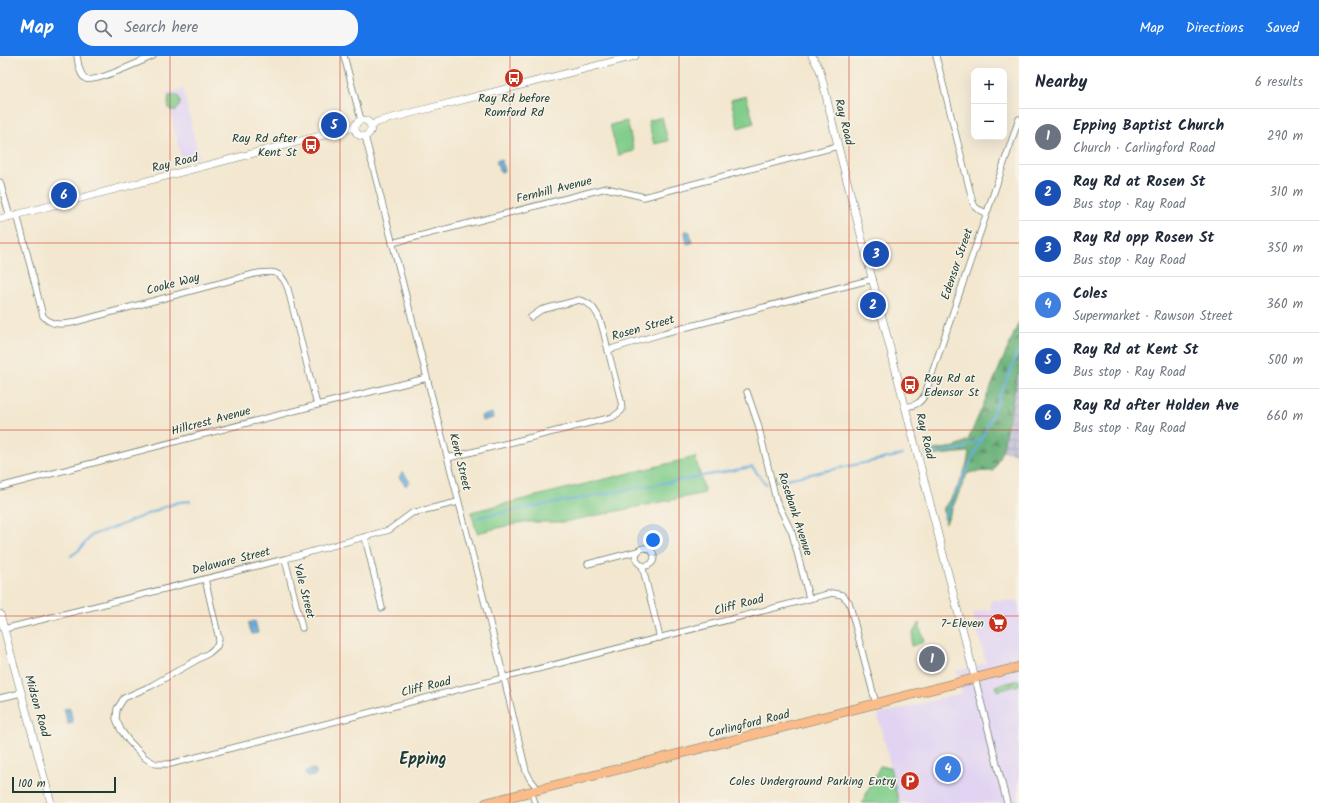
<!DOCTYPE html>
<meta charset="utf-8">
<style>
:root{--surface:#fff;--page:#f6f6f7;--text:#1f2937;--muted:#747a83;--line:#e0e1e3;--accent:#1a73e8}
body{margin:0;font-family:Kalam,sans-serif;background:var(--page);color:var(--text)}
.controls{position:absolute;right:12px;top:12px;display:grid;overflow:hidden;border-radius:8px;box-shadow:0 4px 16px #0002}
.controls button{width:36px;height:36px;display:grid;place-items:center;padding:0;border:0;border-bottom:1px solid var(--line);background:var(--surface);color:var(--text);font:20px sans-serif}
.scale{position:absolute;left:12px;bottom:10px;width:104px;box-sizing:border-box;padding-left:4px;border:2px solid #1f3d34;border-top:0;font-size:11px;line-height:14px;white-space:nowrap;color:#1f3d34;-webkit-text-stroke:3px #f7f3e8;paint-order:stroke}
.you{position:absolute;left:653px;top:484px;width:14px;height:14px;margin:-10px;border:3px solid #fff;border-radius:50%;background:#1a73e8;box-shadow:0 0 0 6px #1a73e833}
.badge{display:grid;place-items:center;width:26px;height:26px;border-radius:50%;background:var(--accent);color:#fff;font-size:13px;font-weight:700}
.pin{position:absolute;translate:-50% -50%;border:2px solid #fff;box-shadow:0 1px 4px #0006}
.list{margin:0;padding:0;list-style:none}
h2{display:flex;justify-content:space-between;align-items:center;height:52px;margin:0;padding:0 16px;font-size:17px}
h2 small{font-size:13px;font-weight:400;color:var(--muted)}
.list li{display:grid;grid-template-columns:26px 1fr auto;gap:12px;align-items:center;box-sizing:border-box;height:56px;padding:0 16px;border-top:1px solid var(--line)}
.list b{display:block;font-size:15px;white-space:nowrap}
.list p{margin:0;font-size:13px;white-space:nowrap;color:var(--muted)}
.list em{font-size:13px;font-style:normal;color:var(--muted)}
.icon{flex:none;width:22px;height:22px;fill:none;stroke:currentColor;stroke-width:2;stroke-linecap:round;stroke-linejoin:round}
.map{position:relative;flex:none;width:1019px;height:747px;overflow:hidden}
header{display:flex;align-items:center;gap:24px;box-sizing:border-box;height:56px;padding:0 20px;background:var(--accent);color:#fff}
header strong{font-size:19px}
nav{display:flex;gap:22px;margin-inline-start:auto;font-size:14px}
.search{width:280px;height:36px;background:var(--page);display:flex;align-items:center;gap:10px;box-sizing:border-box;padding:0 14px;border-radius:16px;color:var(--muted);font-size:15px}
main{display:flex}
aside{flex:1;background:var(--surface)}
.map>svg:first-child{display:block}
.built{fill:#e1d4f3}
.industrial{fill:url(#industrial-grid)}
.green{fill:#81cd8b;stroke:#508560}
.forest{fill:url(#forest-firs);stroke:#447656}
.garden{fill:url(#garden-furrows);stroke:#508560}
.water{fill:url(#water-ripples);stroke:#447589}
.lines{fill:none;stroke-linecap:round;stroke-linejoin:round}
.stream{stroke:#68adde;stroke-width:2}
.minor-casing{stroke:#69786a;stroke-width:7}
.tertiary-casing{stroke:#69786a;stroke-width:8}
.primary-casing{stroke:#69786a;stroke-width:10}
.minor{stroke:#fff;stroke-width:5.5}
.tertiary{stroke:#fff;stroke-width:7}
.primary{stroke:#f9bc8a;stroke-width:9}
.grid{fill:none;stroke:#c8321e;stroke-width:1;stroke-opacity:0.55}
.labels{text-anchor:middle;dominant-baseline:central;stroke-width:3;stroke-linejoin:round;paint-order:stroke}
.poi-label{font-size:12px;fill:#1f3d34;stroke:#f7f3e8;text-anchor:end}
.street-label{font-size:12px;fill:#1f3d34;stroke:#f7f3e8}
.district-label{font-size:16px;font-weight:bold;fill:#1f3d34;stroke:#f7f3e8}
</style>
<header>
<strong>Map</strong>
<div class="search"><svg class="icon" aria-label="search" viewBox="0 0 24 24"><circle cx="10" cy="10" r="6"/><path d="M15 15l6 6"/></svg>Search here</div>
<nav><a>Map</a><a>Directions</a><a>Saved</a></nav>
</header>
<main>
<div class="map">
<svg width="1019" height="747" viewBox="0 0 1019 747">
<defs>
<pattern id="industrial-grid" width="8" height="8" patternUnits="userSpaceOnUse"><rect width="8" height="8" fill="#c5c0da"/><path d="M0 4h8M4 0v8" fill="none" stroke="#9f9db2"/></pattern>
<pattern id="forest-firs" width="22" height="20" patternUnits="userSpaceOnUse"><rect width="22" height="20" fill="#68b077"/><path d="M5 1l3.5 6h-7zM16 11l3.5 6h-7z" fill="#559062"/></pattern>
<pattern id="garden-furrows" width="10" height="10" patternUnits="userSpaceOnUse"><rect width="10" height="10" fill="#81cd8b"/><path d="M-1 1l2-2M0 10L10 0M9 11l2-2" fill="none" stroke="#69a872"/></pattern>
<pattern id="water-ripples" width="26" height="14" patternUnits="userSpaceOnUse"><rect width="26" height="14" fill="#68adde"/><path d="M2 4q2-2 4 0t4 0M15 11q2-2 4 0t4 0" fill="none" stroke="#558eb5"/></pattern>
</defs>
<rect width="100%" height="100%" fill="#f7f3e8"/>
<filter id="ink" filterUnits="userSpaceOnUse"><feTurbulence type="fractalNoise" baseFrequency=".025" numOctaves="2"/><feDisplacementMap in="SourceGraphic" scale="8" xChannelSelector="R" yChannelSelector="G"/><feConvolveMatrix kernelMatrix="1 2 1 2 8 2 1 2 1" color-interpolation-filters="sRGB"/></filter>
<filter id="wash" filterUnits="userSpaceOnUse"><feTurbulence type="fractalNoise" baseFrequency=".012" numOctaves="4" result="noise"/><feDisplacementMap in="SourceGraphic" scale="16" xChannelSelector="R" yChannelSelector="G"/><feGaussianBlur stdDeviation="0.9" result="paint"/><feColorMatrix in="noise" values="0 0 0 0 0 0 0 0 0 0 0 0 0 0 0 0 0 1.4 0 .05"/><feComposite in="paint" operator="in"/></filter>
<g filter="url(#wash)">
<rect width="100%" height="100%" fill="#f3e7cf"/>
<g class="built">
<path d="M183,33L199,102L182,106L166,37Z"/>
<path d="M991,544L1019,545V747H899L878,659L962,637L956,615L986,607L973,557L991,553Z"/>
</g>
<path class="industrial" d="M1018,317L1019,318V398L1002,395Z"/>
<g class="green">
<path d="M176,39L179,41C181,48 180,50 175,55L169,53L168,46L169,40Z"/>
<path d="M746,40L754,67L738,72L731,44Z"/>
<path d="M662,61L668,85L654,88L648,65Z"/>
<path d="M627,65L634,95L618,99L610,69Z"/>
<path d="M695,401L705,437L564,466H523L477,477L471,456Z"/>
<path d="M919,567L924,586L911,590L913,577Z"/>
<path d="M880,710L890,711L899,747H862Z"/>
</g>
<path class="forest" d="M1019,266V318H1018L1002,395L993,415L972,416L967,418L946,467L943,453C956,436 967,416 969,396L929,400L926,395L955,391L968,384Z"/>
<path class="garden" d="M1019,624V629L997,635L996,630Z"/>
<g class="water">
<path d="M501,103L504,115L500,116L496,105Z"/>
<path d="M687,174V176H690L692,187L687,188L685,176Z"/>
<path d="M492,357L493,362L482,365L481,360Z"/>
<path d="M403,416L410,426L406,430L402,425L399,421Z"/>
<path d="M255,565L258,577L252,578L248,567Z"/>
<path d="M70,652L73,667L68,668L64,653Z"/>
<path d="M314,713L317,716C315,721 312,720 307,721L305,717L306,715Z"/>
</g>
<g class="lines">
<g class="stream">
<path d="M926,398L963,393L982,381"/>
<path d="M777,425L902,399"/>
<path d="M478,461L752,411L766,428"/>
<path d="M944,462L983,380L1019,294"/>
<path d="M71,500L79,494L92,479L121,469L164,451L179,446L190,445"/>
</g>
</g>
</g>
<g filter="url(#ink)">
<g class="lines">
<defs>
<g id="minor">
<path d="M77,0C78,6 79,19 86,23C95,27 142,5 153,0"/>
<path d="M344,0L361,64"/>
<path d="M936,0L973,147L976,152L986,157"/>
<path d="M365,80L504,622L526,715L530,723L538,733"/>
<path d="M0,126L10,161"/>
<path d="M17,158L43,260C51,269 59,269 71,267L254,218C272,215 281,213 288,233L317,349"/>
<path d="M392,187L606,132L644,141L838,90"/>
<path d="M531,261L541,254L579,244C601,248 603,276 608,294"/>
<path d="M747,336L758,368L776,444L792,477L809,542"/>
<path d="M906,351C916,349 921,347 925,338L1019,63"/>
<path d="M448,402L613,361L617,358L622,354L621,345L608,294L664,277L873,223"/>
<path d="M0,431L317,349L427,322"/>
<path d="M365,481L382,552"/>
<circle cx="645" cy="501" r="9"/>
<path d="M285,503L302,572"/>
<path d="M588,508L638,495"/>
<path d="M642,509L660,582"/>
<path d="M205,523L219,583L217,590L209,597L151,630L124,642L117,653L116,663L121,674L128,684L145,702L156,708H170L832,537L842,539L849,546L876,648"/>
<path d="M4,573L285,503L389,474L412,457L458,446"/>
<path d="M975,622L1007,747"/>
<path d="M0,642L21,637"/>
<path d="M531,735L535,747"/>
</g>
<g id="tertiary">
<path d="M812,0L820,14L838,90L975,622"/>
<circle cx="363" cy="72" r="8"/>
<path d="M372,70L377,66L415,56L635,0"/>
<path d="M0,163L355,71"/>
<path d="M0,558L51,747"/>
</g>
<path id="primary" d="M486,747L1019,611"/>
</defs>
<use href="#minor" class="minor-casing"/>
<use href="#tertiary" class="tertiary-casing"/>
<use href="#primary" class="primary-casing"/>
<use href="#minor" class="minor"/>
<use href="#tertiary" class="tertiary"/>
<use href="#primary" class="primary"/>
</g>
</g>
<path class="grid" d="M170,0V747M340,0V747M510,0V747M679,0V747M849,0V747M0,187H1019M0,374H1019M0,560H1019"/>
<defs>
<symbol id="bus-disc" viewBox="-11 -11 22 22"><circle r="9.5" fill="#c8321e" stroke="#f7f3e8"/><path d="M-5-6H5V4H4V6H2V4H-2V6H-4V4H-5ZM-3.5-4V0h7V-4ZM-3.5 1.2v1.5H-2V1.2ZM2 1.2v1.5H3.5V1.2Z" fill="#fff"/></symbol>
<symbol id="supermarket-disc" viewBox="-11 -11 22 22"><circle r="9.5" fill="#c8321e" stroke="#f7f3e8"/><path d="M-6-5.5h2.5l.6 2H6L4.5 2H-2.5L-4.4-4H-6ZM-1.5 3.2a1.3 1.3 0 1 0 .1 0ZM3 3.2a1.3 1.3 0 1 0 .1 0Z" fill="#fff"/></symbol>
<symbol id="parking-disc" viewBox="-11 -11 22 22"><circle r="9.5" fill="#c8321e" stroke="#f7f3e8"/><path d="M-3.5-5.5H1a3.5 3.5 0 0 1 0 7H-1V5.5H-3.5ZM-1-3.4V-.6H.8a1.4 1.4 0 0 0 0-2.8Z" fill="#fff"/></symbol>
</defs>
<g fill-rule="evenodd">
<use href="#bus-disc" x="503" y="11" width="22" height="22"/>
<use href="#bus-disc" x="300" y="78" width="22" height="22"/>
<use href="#bus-disc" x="899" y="318" width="22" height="22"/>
<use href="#supermarket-disc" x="987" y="556" width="22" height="22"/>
<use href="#parking-disc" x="899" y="714" width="22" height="22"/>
</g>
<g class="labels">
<g class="poi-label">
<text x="514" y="42" text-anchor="middle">Ray Rd before<tspan x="514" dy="14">Romford Rd</tspan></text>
<text x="297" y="82">Ray Rd after<tspan x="297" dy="14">Kent St</tspan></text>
<text x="924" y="322" text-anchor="start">Ray Rd at<tspan x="924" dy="14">Edensor St</tspan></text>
<text x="984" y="567">7-Eleven</text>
<text x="896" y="725">Coles Underground Parking Entry</text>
</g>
<g class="street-label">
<text transform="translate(844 66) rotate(76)">Ray Road</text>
<text transform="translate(175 107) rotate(-14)">Ray Road</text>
<text transform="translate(554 134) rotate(-14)">Fernhill Avenue</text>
<text transform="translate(957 208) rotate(-71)">Edensor Street</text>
<text transform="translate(173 228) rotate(-15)">Cooke Way</text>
<text transform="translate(643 272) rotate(-16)">Rosen Street</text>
<text transform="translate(211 365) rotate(-15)">Hillcrest Avenue</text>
<text transform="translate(925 380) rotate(76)">Ray Road</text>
<text transform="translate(460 406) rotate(76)">Kent Street</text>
<text transform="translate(795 458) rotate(72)">Rosebank Avenue</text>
<text transform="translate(231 505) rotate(-14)">Delaware Street</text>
<text transform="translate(304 535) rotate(76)">Yale Street</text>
<text transform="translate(739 549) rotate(-15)">Cliff Road</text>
<text transform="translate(426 631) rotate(-14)">Cliff Road</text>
<text transform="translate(37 650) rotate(74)">Midson Road</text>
<text transform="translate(749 668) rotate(-14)">Carlingford Road</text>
</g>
<g class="district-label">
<text x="423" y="703">Epping</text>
</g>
</g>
</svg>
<div class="controls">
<button>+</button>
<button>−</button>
</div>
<div class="scale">100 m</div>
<div class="you"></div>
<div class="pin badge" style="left:932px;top:603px;background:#6b7280">1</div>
<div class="pin badge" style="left:873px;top:249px;background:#1a4fb4">2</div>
<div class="pin badge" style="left:876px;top:198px;background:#1a4fb4">3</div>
<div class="pin badge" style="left:948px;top:713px;background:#3f7fe0">4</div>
<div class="pin badge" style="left:334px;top:69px;background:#1a4fb4">5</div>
<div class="pin badge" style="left:64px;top:139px;background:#1a4fb4">6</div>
</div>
<aside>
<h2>Nearby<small>6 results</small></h2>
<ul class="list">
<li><span class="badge" style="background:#6b7280">1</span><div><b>Epping Baptist Church</b><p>Church · Carlingford Road</p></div><em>290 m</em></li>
<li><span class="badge" style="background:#1a4fb4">2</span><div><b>Ray Rd at Rosen St</b><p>Bus stop · Ray Road</p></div><em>310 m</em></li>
<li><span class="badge" style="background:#1a4fb4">3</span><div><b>Ray Rd opp Rosen St</b><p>Bus stop · Ray Road</p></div><em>350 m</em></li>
<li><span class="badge" style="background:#3f7fe0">4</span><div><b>Coles</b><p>Supermarket · Rawson Street</p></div><em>360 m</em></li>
<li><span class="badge" style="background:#1a4fb4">5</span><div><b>Ray Rd at Kent St</b><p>Bus stop · Ray Road</p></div><em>500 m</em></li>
<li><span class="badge" style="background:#1a4fb4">6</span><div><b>Ray Rd after Holden Ave</b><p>Bus stop · Ray Road</p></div><em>660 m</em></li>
</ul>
</aside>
</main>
